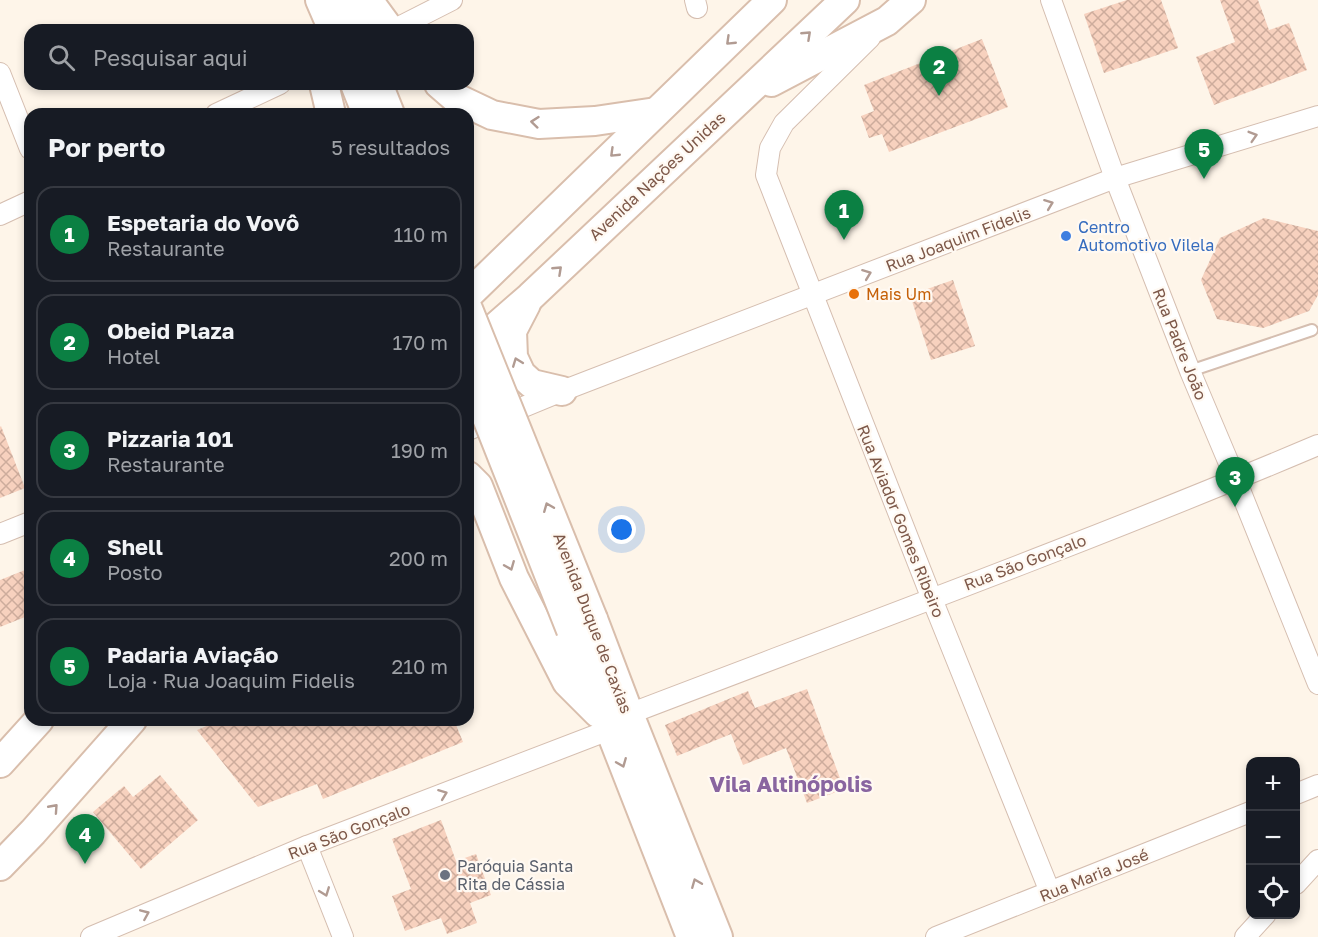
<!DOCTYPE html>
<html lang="pt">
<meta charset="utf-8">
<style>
:root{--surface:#171b24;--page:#20242c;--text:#f1f3f6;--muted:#9ea1a6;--line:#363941;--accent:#0b8043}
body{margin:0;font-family:"Golos Text",sans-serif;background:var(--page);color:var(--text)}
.controls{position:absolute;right:18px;bottom:18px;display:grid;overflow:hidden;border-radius:12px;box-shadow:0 3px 9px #0003}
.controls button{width:54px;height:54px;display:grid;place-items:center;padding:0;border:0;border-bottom:2px solid var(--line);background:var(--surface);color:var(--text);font:30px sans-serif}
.you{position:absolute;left:622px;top:530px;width:21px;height:21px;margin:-15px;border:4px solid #fff;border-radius:50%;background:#1a73e8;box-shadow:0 0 0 9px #1a73e833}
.badge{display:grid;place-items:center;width:39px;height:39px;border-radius:50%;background:var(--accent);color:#fff;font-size:20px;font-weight:700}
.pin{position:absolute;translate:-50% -50px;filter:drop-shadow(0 2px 3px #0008)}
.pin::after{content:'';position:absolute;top:32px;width:21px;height:18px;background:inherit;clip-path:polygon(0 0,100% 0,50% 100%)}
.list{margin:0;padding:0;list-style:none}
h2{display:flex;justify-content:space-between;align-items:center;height:78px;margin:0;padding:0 24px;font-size:26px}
h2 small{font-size:20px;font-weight:400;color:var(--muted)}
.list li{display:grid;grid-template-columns:39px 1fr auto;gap:18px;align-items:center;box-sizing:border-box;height:96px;margin:0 12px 12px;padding:0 12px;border:2px solid var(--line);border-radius:18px}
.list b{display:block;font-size:22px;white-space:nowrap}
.list p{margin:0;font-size:20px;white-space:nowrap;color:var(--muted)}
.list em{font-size:20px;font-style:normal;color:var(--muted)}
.icon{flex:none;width:33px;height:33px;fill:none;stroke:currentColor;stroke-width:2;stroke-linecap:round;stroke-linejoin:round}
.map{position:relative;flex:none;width:1318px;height:937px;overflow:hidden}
.search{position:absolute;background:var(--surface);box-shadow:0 3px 9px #0003;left:24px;top:24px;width:450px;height:66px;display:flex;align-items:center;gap:15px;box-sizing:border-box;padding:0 21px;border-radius:18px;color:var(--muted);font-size:22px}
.panel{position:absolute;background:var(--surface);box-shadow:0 3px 9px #0003;left:24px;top:108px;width:450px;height:618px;border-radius:18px}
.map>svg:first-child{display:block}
.building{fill:url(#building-cross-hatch)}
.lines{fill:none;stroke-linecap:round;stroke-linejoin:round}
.lane-casing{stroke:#d5beb0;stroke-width:14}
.street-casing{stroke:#d5beb0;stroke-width:22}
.secondary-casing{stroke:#d9beac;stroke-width:32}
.lane{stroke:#fff;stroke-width:10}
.street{stroke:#fff;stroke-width:20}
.secondary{stroke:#fff;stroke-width:28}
.secondary-bridge-casing{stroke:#d9beac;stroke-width:32;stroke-linecap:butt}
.secondary-bridge{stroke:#fff;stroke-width:28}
.oneway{stroke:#b19b92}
.shop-dot{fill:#3f7fe0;stroke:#fff9f2;stroke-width:2}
.food-dot{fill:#e8710a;stroke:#fff9f2;stroke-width:2}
.worship-dot{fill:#6b7280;stroke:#fff9f2;stroke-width:2}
.labels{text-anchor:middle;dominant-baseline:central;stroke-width:4.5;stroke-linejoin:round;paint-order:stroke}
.street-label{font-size:16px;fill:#7d5849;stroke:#fff9f2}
.shop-label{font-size:16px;fill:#366cbe;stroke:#fff9f2;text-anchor:start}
.food-label{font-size:16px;fill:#c56008;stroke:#fff9f2;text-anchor:start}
.worship-label{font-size:16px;fill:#5b616d;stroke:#fff9f2;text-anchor:start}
.district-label{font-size:22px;font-weight:bold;fill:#8965a0;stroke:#fff9f2}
</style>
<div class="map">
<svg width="1318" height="937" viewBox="0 0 1318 937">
<defs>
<pattern id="building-cross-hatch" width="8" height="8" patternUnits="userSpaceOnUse" patternTransform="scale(1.5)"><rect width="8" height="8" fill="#f7d1be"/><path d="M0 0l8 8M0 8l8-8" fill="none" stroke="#cdac9c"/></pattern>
</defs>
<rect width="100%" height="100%" fill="#fef5e9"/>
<g class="building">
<path d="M1127,0H1161L1178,48L1104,73L1084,14Z"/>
<path d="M1220,0H1258L1269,30L1289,23L1307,70L1214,105L1196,57L1235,42Z"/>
<path d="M982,39L1008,107L889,152L882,134L869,138L861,116L874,111L864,85Z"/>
<path d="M1264,218L1318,231V295L1309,311L1263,328L1217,319L1201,280L1220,238Z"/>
<path d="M953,280L975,346L931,360L910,295Z"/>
<path d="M1,426L25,488L0,498V427Z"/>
<path d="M25,570L30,582V615L0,627V580Z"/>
<path d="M807,689L844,789L807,803L786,748L743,765L731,734L677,756L665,725L748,691L755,708Z"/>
<path d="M221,720H454L463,742L323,799L317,784L258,807L197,730Z"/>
<path d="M160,775L198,820L141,869L93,812L124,786L133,797Z"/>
<path d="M441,820L456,861L476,854L491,895L470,903L477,923L447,934L441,918L405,931L392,896L411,889L392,839Z"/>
</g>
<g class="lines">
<defs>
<path id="lane" d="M1190,371L1312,330"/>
<g id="street">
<path d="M695,0L697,8"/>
<path d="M1051,0L1115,178L1190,371L1236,480L1318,684"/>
<path d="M393,30L452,0"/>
<path d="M870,38L784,123L770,148L766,175L932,599L1050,892"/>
<path d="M0,73L30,149"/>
<path d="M216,114L280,84"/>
<path d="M0,215L30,201"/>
<path d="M468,430L562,391L1115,178L1318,116"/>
<path d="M0,534L30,522"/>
<path d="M629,714C859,626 1091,541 1318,445"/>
<path d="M1296,794L1318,785"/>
<path d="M307,846L343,937"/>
<path d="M1296,884L1318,860"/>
<path d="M91,937L307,846L609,730"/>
<path d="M936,937L1250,812"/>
<path d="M1245,937L1266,914"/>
</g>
<g id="secondary">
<path d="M320,0L333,30"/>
<path d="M344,0L356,30"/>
<path d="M368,0L390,30"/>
<path d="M771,82L887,21L911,0"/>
<path d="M324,84L331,114"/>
<path d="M355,84L367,114"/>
<path d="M378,84L390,114"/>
<path d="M439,84L454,97L492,115L539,124L595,121L656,112"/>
<path d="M468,295L772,0"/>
<path d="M526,304L512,331L513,357L521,374L532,384L562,391"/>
<path d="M468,351L530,297L845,0"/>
<path d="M468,476L478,486L514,578L567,682L598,713"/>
<path d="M593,619L629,714L718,937"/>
<path d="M571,630L691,937"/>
<path d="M0,763L39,720"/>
<path d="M0,866L33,832L132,720"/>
</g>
</defs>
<use href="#lane" class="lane-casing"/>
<use href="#street" class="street-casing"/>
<use href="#secondary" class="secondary-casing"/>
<use href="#lane" class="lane"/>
<use href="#street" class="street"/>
<use href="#secondary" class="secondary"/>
<defs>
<g id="secondary-bridge">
<path d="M468,309L593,619"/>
<path d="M468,370L571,630"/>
</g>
</defs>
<use href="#secondary-bridge" class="secondary-bridge-casing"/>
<use href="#secondary-bridge" class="secondary-bridge"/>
</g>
<defs><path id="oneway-chevron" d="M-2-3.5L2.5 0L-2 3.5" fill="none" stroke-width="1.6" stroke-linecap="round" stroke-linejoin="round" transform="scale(1.5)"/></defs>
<g class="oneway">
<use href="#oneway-chevron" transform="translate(807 35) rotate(-43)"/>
<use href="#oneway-chevron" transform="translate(730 41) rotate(136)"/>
<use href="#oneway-chevron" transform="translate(535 122) rotate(-174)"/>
<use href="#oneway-chevron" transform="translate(1253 136) rotate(-17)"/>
<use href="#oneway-chevron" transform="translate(614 153) rotate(136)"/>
<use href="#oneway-chevron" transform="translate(1049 204) rotate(-21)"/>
<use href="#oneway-chevron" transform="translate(558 270) rotate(-43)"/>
<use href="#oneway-chevron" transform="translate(867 274) rotate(-21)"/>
<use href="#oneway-chevron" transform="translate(517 362) rotate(-111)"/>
<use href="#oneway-chevron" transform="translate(548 507) rotate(-112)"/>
<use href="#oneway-chevron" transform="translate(510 566) rotate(68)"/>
<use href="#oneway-chevron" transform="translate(622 763) rotate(68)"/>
<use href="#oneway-chevron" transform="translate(443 794) rotate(-21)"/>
<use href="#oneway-chevron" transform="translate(54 808) rotate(-48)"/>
<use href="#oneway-chevron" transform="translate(696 883) rotate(-112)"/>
<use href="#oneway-chevron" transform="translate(325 892) rotate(69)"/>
<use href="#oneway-chevron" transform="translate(145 914) rotate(-23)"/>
</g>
<circle class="shop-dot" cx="1066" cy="236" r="6"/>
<circle class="food-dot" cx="854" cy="294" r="6"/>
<circle class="worship-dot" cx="445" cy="875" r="6"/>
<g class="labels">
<g class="street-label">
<text transform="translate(657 176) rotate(-43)">Avenida Nações Unidas</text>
<text transform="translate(958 239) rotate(-21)">Rua Joaquim Fidelis</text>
<text transform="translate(1180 344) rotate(68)">Rua Padre João</text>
<text transform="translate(901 521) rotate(68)">Rua Aviador Gomes Ribeiro</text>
<text transform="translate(1025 562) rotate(-21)">Rua São Gonçalo</text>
<text transform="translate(593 623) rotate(69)">Avenida Duque de Caxias</text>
<text transform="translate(349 831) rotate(-21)">Rua São Gonçalo</text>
<text transform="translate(1094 875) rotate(-22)">Rua Maria José</text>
</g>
<g class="shop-label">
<text x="1078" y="227">Centro<tspan x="1078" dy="18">Automotivo Vilela</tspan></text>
</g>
<g class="food-label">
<text x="866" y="294">Mais Um</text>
</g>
<g class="worship-label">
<text x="457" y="866">Paróquia Santa<tspan x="457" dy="18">Rita de Cássia</tspan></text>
</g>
<g class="district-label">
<text x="791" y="783">Vila Altinópolis</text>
</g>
</g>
</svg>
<div class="controls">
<button>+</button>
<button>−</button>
<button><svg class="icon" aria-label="locate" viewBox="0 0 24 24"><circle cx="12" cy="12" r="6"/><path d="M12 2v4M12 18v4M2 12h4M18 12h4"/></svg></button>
</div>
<div class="you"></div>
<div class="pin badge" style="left:844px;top:240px">1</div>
<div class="pin badge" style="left:939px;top:96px">2</div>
<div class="pin badge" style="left:1235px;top:507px">3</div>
<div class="pin badge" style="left:85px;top:864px">4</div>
<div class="pin badge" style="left:1204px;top:179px">5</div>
<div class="search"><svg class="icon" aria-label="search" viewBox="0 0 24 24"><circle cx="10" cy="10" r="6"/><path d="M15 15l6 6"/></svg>Pesquisar aqui</div>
<section class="panel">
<h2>Por perto<small>5 resultados</small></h2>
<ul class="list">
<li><span class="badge">1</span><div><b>Espetaria do Vovô</b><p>Restaurante</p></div><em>110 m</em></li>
<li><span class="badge">2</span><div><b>Obeid Plaza</b><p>Hotel</p></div><em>170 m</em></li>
<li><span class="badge">3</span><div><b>Pizzaria 101</b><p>Restaurante</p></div><em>190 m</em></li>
<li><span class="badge">4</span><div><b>Shell</b><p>Posto</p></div><em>200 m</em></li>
<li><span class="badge">5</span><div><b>Padaria Aviação</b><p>Loja · Rua Joaquim Fidelis</p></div><em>210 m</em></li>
</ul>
</section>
</div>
